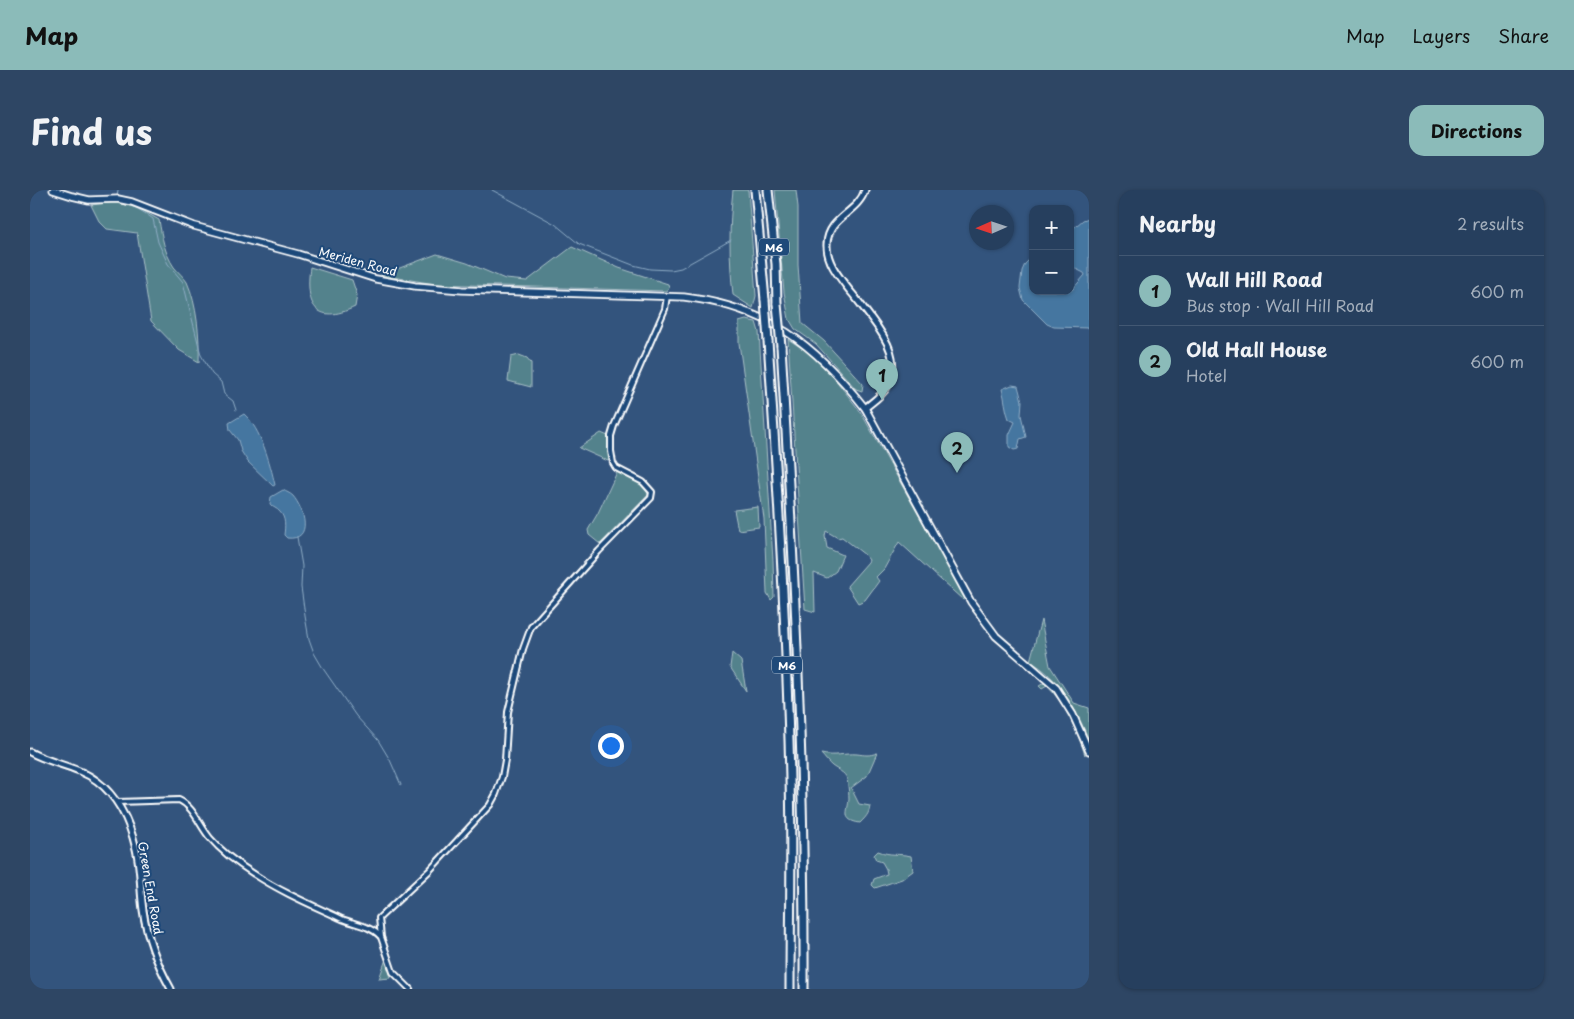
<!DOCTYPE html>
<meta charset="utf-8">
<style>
:root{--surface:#263f5e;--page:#2e4664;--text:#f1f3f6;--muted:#a4afbc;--line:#425873;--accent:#8bbbb9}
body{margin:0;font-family:"Playpen Sans",sans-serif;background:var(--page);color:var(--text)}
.controls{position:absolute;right:15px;top:15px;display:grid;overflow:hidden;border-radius:10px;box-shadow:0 1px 4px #0004}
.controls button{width:45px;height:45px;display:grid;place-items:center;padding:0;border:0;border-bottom:1px solid var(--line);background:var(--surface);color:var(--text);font:25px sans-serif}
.compass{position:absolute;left:939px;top:15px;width:45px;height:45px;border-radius:50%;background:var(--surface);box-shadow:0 1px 4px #0004;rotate:267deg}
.you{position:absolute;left:580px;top:555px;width:18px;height:18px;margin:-12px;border:4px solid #fff;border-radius:50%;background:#1a73e8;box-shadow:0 0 0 8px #1a73e833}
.badge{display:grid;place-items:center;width:32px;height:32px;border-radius:50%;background:var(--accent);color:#111;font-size:16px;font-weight:700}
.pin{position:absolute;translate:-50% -41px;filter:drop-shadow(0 1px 2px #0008)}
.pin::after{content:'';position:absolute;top:26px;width:18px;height:15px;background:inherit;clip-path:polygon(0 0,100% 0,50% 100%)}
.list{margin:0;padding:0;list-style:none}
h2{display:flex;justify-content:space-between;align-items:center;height:65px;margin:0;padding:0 20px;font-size:21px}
h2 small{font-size:16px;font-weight:400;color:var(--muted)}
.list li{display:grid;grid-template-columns:32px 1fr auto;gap:15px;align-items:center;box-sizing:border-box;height:70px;padding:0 20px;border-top:1px solid var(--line)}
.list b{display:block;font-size:19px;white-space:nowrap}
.list p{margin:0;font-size:16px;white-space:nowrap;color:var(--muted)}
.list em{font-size:16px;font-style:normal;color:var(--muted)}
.map{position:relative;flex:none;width:1059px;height:799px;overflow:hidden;border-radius:15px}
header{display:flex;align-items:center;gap:30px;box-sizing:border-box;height:70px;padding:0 25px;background:var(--accent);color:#111}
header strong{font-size:24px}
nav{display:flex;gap:28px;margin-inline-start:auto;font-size:18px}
.intro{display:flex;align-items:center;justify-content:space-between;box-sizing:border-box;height:120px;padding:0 30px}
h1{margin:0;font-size:35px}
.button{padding:12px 22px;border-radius:15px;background:var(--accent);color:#111;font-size:18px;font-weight:700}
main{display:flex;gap:30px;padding:0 30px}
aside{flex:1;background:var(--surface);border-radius:15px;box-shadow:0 1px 4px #0004}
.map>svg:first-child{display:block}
.green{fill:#53828c;stroke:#a9c0c6}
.water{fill:#4476a0;stroke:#8fadc6}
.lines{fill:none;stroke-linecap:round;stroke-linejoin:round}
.stream{stroke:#8fadc6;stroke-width:1}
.minor-casing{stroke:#fff;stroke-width:8}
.tertiary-casing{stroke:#fff;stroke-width:9}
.secondary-casing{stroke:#fff;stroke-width:9}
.motorway-casing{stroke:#fff;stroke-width:11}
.minor{stroke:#1f4a7a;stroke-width:4}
.tertiary{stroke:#1f4a7a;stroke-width:5}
.secondary{stroke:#1f4a7a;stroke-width:5.5}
.motorway{stroke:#1f4a7a;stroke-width:7}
.motorway-bridge-casing{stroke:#fff;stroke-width:11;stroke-linecap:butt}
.motorway-bridge{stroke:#1f4a7a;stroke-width:7}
.labels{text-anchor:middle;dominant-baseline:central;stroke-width:4;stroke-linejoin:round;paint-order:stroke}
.shield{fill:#1f4a7a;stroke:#bcc9d7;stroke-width:1}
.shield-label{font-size:11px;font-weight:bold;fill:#fff}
.street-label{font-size:12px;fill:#fff;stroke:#1f4a7a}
</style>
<header>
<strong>Map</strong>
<nav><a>Map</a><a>Layers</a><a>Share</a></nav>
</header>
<div class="intro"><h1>Find us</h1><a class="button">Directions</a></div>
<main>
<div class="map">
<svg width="1059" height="799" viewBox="0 0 1059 799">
<rect width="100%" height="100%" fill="#33547d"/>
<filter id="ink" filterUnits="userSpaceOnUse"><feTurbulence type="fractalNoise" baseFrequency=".02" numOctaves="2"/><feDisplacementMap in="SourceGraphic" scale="10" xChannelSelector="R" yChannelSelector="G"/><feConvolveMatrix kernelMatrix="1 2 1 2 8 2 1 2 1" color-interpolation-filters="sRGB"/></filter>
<g filter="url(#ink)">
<g class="green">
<path d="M703,0H718L726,106L723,118L703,105C699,67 699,38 703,0Z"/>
<path d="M745,0H766L768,17V75L772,133L794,151L833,194L832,201L826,199L786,154L765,139L759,129L754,102Z"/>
<path d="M86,12L110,19L129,30C132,47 134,62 144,77C148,82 154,87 157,92C167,114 170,148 169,172L149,160L121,131L107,43L77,39L69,31L61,15Z"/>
<path d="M542,57L589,78L638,94L639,97L636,101L405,94L351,85L407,64L437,73L475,89L497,91Z"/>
<path d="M280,77L322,90L327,105L325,117C285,136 275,114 280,77Z"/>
<path d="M716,130L726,132L729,142L743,371L744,407L741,410L737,403L734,329L709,153V132Z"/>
<path d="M758,149L779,163L797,179L830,221L936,409L933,410L869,352L854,379L846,387L849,391L835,410L828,413L817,396L838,372L839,370L835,365L812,347L808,348L796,341L795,346L797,358L813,365L806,381L797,388L784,383L785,422L775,419Z"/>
<path d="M489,165L497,168L501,173V197L478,191L481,167Z"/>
<path d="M571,243L578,246L580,269L578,271L549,258Z"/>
<path d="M587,282C597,287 616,293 618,305L570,354L559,345L558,340L568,323Z"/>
<path d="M728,317L729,337L708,340L704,320Z"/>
<path d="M1011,430L1020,476L1044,513L1059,518V550C1046,519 1029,487 1000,471Z"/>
<path d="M702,463L711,471L716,501L700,477Z"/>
<path d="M1016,492C1033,507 1053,542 1055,565C1048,543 1034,512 1017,496L1012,499L1009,496Z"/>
<path d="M847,563L837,586L821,598L829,614L840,616C839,624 836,627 830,633C811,630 818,622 819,609C819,604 818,594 817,589C815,582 807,580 802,576C798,573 795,568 791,564C804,567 815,563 827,564C835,565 839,566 847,563Z"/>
<path d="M848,661C861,666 868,663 881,666L883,681L872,689L845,698L842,695L844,689L857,684L856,679L852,672L846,670L844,665Z"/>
<path d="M356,769L361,788L349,789Z"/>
</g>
<g class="water">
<path d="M1059,28V138L1024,137L1017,134L993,110L990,98L992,81L995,74L1003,66V101H1040L1042,100L1055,85L1054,83L1040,76V41L1053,30Z"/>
<path d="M982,195L988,196L992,211L991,225L996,247L990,249L988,259L984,260L979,257V245L985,232L979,229C975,219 975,208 972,199Z"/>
<path d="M214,224C231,239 240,273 245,295L243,296L218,272L211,261L208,250L200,240L199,233Z"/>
<path d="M253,300C256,302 260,303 263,306C274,319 284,351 257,348L254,345C255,337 256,328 250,322C247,318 243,318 240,314L241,307Z"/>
</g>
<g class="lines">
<g class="stream">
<path d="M462,0L525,34L549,54L603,75L620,79L641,80L651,78L701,50"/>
<path d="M87,7L88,0"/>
<path d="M86,11V12C101,14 111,20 123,29L128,52L138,74L153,92L171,165L182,184L191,192L194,204L203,211L206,220"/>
<path d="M267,347L272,376L271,397L275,426L279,449L284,463L294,480L326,526L348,550L360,570L371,595"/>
</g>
<defs>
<g id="minor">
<path d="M88,612L149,610C164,617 169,635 180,648C192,662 208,674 224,684C251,702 282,715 312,729C325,734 341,736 350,746"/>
<path d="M380,799L363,782L351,747L349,728L399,681L460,615L466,604L472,587L475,570L478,522L493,459L501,437L569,361L621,308L622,302L613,292L586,278L583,273L581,261V246L584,236L635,119L637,106"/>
</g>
<g id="tertiary">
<path d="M835,0C828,23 798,27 797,54C796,72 810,88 820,101C828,110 834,119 841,128C857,149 871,171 857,197C852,206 842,212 835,218"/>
<path d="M0,562C21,574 47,576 67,591C88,607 100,633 106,659C111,679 110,700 113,720C117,748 127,774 141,799"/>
</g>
<path id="secondary" d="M23,0L42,6L59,10L88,9L102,12L164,36L268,64L346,89L385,96L432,100L654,107C737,117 785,154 835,218L941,412L966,446L1026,498L1043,525L1059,561"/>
<g id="motorway">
<path d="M725,0L735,110"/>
<path d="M738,0L746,74L747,114"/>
<path d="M738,151C748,297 757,444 760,590C762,660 760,729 760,799"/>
<path d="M751,156C764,370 775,585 774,799"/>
</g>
</defs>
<use href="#minor" class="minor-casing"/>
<use href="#tertiary" class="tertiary-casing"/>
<use href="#secondary" class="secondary-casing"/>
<use href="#motorway" class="motorway-casing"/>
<use href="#minor" class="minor"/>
<use href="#tertiary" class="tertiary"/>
<use href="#secondary" class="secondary"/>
<use href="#motorway" class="motorway"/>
<defs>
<g id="motorway-bridge">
<path d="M735,110L738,151"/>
<path d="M747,114L751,156"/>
</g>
</defs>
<use href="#motorway-bridge" class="motorway-bridge-casing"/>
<use href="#motorway-bridge" class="motorway-bridge"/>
</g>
</g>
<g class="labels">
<g class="shield">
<rect x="729" y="48.5" width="30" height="17" rx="4"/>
<rect x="742" y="466.5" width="30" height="17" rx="4"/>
</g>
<g class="shield-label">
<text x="744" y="57">M6</text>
<text x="757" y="475">M6</text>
</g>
<g class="street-label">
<text transform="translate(328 71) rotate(15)">Meriden Road</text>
<text transform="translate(121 698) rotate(80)">Green End Road</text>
</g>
</g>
</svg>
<div class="controls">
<button>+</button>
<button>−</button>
</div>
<svg class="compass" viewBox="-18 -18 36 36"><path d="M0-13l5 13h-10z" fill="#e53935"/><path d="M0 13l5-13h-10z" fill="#a4afbc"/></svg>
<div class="you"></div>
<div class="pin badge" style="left:852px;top:210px">1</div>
<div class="pin badge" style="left:927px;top:283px">2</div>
</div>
<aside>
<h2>Nearby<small>2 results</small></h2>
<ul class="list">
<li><span class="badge">1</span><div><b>Wall Hill Road</b><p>Bus stop · Wall Hill Road</p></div><em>600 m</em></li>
<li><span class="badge">2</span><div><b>Old Hall House</b><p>Hotel</p></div><em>600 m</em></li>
</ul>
</aside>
</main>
